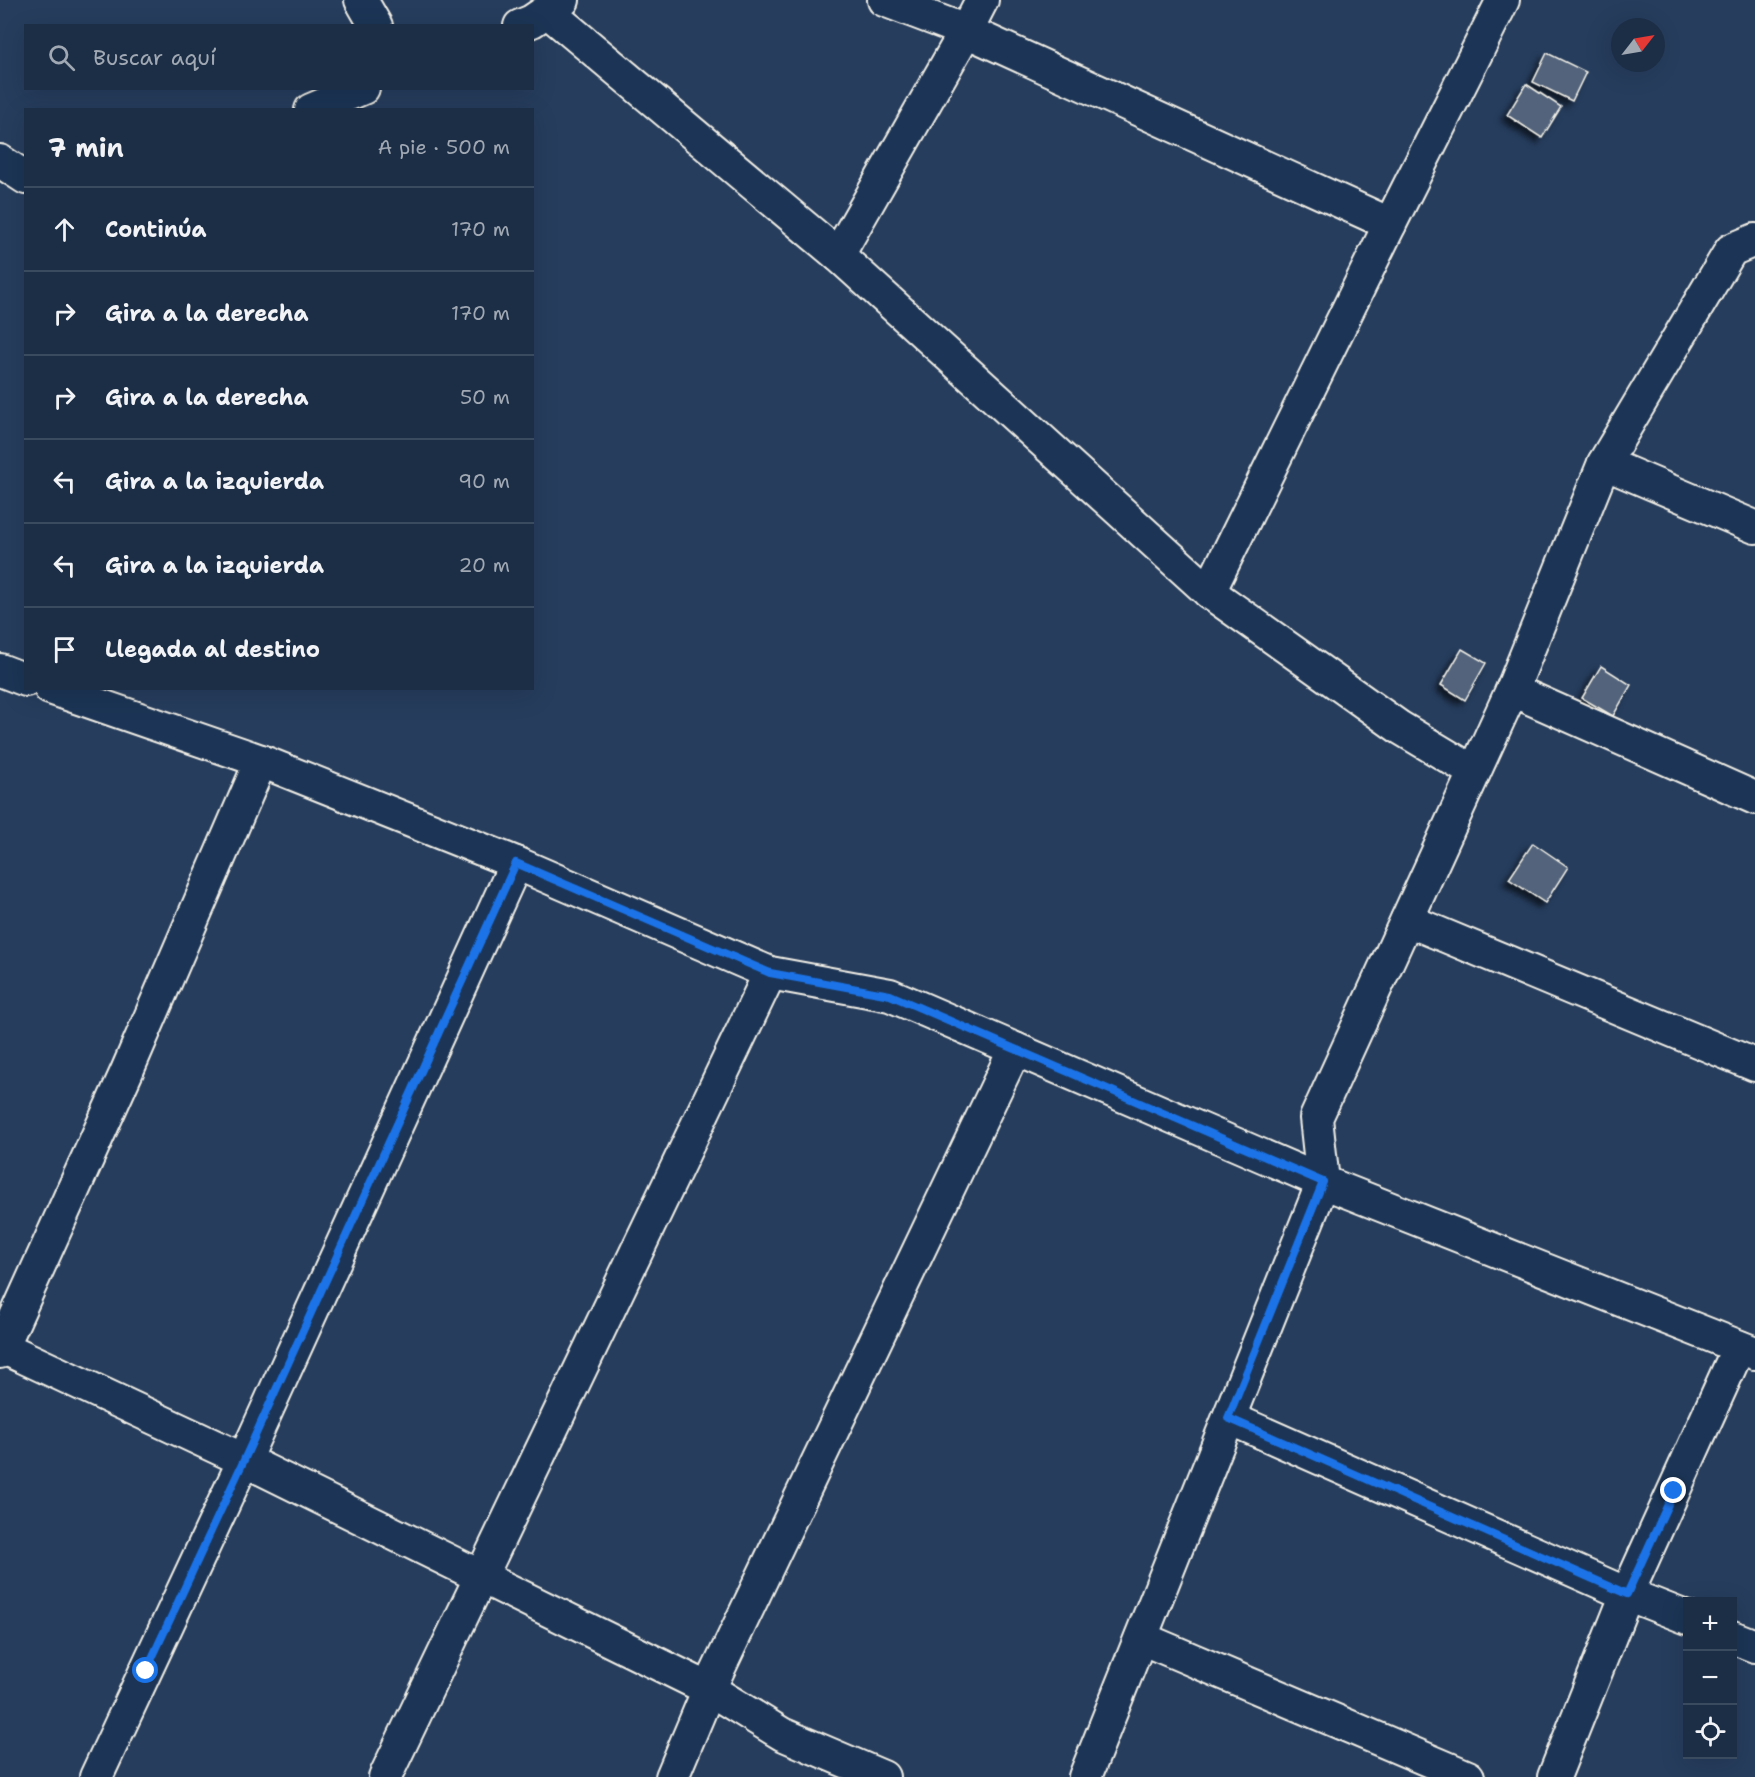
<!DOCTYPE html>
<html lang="es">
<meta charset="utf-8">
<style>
:root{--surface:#1c2e46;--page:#25364d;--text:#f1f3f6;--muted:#a0a8b3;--line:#3a4a5f}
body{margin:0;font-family:"Shantell Sans",sans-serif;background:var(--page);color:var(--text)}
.controls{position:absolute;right:18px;bottom:18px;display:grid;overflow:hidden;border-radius:0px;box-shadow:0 6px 24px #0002}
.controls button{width:54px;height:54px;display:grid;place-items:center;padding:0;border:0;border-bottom:2px solid var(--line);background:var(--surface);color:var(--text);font:30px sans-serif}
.compass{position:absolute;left:1611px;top:18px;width:54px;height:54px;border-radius:50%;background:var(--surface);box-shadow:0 6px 24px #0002;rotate:59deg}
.stop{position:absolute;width:18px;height:18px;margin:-14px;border:4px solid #1a73e8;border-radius:50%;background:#fff}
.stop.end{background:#1a73e8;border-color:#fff;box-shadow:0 2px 6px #0008}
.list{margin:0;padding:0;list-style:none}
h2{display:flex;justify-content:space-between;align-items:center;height:78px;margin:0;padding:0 24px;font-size:26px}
h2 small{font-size:20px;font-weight:400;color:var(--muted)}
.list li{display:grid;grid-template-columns:39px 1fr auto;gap:18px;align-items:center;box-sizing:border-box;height:84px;padding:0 24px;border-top:2px solid var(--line)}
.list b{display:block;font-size:22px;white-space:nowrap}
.list em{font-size:20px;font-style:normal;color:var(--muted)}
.icon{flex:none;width:33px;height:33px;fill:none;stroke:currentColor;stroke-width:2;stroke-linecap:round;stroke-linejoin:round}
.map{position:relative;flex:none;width:1755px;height:1777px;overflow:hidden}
.search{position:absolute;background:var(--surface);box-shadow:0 6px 24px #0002;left:24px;top:24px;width:510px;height:66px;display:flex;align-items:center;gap:15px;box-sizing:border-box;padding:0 21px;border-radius:0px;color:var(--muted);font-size:22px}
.panel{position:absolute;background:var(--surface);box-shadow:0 6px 24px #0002;left:24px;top:108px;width:510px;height:582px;border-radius:0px}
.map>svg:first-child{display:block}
.building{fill:#52647b;stroke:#f4f1e8;stroke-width:1.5;filter:url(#shadow)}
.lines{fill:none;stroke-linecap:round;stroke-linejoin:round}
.minor-casing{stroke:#f4f1e8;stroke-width:36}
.minor{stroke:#1d3557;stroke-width:32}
.route{stroke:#1a73e8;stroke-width:8}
</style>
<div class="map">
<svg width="1755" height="1777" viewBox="0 0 1755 1777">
<defs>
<filter id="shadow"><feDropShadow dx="-5.5" dy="5.5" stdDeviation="3" flood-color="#0009"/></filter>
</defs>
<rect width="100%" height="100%" fill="#263d5d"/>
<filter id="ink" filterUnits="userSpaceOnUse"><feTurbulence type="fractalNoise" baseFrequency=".0167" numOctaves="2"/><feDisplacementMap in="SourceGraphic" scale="12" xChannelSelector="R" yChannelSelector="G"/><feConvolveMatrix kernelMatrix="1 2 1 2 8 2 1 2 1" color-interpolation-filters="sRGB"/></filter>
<g filter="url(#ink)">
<g class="building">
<path d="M1547,53L1586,72L1572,101L1533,82Z"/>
<path d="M1526,84L1561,107L1542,138L1507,115Z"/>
<path d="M1462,649L1486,663L1465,700L1441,685Z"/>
<path d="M1601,666L1631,685L1613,716L1582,698Z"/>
<path d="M1533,843L1568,867L1545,903L1509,879Z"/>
</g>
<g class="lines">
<defs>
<g id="minor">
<path d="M361,0L376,26"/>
<path d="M884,0L966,31L1390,224"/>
<path d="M547,11L838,255L1209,592L1399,727L1474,772"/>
<path d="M520,26L532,21L563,0"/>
<path d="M311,110L363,88"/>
<path d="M0,161L26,178"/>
<path d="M838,255L966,31L982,0"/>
<path d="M1604,463L1755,527"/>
<path d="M1209,592L1390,224L1503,0"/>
<path d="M0,670L26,680"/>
<path d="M50,688L261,761L516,863L770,973L890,995L1323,1182L1755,1353"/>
<path d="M1512,690L1755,798"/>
<path d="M1407,920L1755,1065"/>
<path d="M0,1346L244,1460L709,1689L782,1734L883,1777"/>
<path d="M0,1352L127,1071L261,761"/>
<path d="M1229,1418L1627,1594L1688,1618"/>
<path d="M1732,1637L1755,1646"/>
<path d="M1141,1638L1468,1777"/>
<path d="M96,1777L244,1460L516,863"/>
<path d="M385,1777L770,973"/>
<path d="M672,1777L709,1689L1015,1049"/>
<path d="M1085,1777L1323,1182L1316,1118L1512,690L1604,463L1731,250L1755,240"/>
<path d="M1554,1777L1627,1594L1739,1347"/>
</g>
</defs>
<use href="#minor" class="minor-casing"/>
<use href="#minor" class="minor"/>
</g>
</g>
<g class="lines" filter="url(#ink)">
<path class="route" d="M146,1671L244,1460L516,863L770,973L890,995L1323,1182L1228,1418L1627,1594L1674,1491"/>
</g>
</svg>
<div class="controls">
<button>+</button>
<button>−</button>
<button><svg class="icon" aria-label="locate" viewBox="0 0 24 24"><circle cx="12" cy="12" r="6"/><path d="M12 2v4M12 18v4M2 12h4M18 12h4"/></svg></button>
</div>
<svg class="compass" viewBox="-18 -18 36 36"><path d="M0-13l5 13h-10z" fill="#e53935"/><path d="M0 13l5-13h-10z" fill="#a0a8b3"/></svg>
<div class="stop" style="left:146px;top:1671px"></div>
<div class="stop end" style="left:1674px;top:1491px"></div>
<div class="search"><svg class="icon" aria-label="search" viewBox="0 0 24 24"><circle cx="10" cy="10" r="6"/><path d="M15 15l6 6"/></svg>Buscar aquí</div>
<section class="panel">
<h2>7 min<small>A pie · 500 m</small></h2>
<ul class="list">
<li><svg class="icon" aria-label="ahead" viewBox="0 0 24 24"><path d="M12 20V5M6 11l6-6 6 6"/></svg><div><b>Continúa</b></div><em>170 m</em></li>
<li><svg class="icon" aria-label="right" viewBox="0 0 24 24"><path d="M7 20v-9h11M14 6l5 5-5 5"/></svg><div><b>Gira a la derecha</b></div><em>170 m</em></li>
<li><svg class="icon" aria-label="right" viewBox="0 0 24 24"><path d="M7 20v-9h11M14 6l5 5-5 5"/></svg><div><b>Gira a la derecha</b></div><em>50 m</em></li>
<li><svg class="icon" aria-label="left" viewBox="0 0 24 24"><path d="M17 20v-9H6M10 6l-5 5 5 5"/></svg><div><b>Gira a la izquierda</b></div><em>90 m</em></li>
<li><svg class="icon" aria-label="left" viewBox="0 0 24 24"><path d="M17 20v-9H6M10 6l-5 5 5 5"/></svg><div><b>Gira a la izquierda</b></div><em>20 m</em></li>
<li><svg class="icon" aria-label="arrive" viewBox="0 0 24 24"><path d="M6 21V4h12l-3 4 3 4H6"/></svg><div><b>Llegada al destino</b></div></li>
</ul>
</section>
</div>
